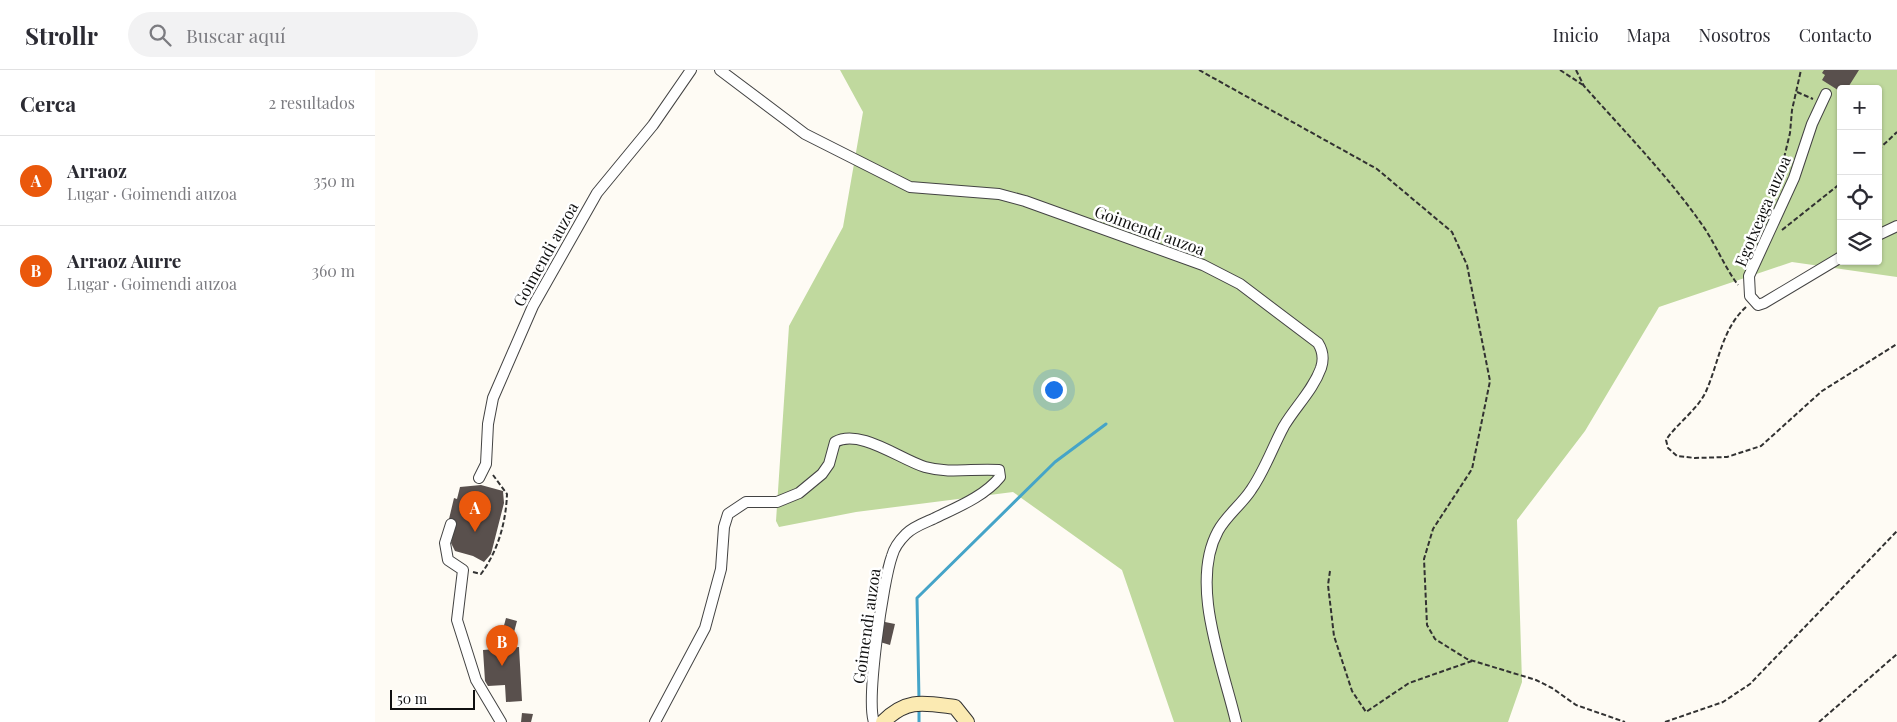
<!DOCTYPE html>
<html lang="es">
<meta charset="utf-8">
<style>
:root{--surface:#fff;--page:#f2f2f3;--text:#2b2b33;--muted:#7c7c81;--line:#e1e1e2;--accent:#ea580c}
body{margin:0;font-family:"Playfair Display",serif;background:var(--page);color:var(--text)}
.controls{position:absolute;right:15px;top:15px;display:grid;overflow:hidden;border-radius:5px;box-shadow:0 1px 4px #0004}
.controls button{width:45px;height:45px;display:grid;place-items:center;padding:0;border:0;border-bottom:1px solid var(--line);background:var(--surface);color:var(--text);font:25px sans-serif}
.scale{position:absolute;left:15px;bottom:12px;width:85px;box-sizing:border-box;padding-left:5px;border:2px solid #101010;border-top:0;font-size:14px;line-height:18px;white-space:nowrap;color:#101010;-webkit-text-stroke:4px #fff;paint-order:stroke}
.you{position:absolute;left:678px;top:319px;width:18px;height:18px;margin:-12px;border:4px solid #fff;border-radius:50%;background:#1a73e8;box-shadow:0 0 0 8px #1a73e833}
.badge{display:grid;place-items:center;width:32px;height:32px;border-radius:50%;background:var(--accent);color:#fff;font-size:16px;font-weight:700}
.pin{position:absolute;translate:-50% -41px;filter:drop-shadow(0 1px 2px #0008)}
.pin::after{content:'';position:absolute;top:26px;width:18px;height:15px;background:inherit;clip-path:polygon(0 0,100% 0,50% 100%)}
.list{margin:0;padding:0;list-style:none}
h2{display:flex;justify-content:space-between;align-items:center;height:65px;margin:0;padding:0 20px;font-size:21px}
h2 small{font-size:16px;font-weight:400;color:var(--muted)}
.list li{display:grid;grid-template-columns:32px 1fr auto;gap:15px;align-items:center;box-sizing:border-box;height:90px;padding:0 20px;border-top:1px solid var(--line)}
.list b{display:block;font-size:19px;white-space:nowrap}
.list p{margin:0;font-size:16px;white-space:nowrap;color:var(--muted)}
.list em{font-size:16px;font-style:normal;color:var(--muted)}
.icon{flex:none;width:28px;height:28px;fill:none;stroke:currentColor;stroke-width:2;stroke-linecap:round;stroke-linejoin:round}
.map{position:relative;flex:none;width:1522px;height:652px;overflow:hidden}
header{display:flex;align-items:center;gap:30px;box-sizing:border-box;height:70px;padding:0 25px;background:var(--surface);border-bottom:1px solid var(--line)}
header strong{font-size:24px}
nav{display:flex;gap:28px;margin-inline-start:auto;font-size:18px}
.search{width:350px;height:45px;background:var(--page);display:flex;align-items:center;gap:12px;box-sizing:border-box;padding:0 18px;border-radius:28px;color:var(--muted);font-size:19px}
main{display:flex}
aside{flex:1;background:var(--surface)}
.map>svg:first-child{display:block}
.forest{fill:#c0d99e;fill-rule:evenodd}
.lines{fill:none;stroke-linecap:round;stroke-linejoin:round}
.stream{stroke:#45a4c8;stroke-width:3}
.building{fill:#59504d}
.minor-casing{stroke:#434343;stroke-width:12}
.secondary-casing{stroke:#323232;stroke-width:16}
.path{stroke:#323232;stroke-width:2;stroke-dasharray:5 2.5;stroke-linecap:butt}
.minor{stroke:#fff;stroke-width:10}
.secondary{stroke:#fbeab2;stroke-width:14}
.labels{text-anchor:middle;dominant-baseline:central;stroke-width:5;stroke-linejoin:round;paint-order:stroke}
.street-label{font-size:16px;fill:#101010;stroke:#fff}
</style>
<header>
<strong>Strollr</strong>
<div class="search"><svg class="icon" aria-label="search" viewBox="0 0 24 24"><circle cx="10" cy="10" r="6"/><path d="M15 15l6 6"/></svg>Buscar aquí</div>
<nav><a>Inicio</a><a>Mapa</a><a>Nosotros</a><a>Contacto</a></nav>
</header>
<main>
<aside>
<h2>Cerca<small>2 resultados</small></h2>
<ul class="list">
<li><span class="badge">A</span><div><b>Arraoz</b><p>Lugar · Goimendi auzoa</p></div><em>350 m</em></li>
<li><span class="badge">B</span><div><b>Arraoz Aurre</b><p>Lugar · Goimendi auzoa</p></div><em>360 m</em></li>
</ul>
</aside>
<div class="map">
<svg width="1522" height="652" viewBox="0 0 1522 652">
<rect width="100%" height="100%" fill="#fefbf4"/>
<path class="forest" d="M465,0H1522V207L1417,192L1284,237L1210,361L1142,450L1147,612L1133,652H799L747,500L638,422L481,442L404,457L401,451L414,256L468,157L488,42ZM1466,19H1503V191H1466Z"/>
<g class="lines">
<g class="stream">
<path d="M544,630L542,528L680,392L731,354"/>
<path d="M544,639V652"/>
</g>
</g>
<g class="building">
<path d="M1449,0H1484L1472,19L1468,17L1466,22L1447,10L1450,5L1447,3Z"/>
<path d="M106,415L128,421L129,433L116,484L109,492L98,486L80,481L76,473L81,451L74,449L79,428L82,429L85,417Z"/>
<path d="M131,548L142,551L138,566L127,563Z"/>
<path d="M510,552L520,554L515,575L505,572Z"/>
<path d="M144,577L147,631L131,632L130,615L113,616L110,611L108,580Z"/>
<path d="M147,643L158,644L156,652H146Z"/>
</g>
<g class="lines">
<defs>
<g id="minor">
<path d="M345,0L430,64L535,117L624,124L650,131L828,195L865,214L943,273C948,281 949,289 946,298C938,320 921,336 909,356C898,376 890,400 876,420C867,434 851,446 843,461C814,514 848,596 861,652"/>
<path d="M1451,24L1437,54L1419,108L1374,206L1375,226L1383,235L1389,233L1466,187"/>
<path d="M1503,165L1522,156"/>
<path d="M104,408L111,394L113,354L118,328L158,236L222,123L278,55L316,0"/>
<path d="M76,454L70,473L73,490L88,500L82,550L101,610L126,652"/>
<path d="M280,652L330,558L346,499L349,457L353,444L371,432H402L424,423L447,404L454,394L460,372C485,358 526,390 550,397C575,404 599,398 624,400L625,407C609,427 580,438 558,449C549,453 538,457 531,464C525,470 519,478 517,486C508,511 491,630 499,652"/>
</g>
<path id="secondary" d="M508,652C532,628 549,633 580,637L592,652"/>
</defs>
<use href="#minor" class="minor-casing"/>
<use href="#secondary" class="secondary-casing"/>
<g class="path">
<path d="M824,0L1002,99L1077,162L1092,195L1115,311L1097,399L1058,459L1049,489L1052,555L1060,569L1092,589L1161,610L1177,618L1201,635L1250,652"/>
<path d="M1185,0L1208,15"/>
<path d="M1201,0L1209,16C1250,62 1293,106 1328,156C1341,175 1349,196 1363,215"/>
<path d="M1422,22L1438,29"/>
<path d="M1503,80L1522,62"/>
<path d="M1402,117L1415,63L1417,40L1426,0"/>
<path d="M1407,160L1466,113"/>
<path d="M1371,237C1347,259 1344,291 1332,319C1324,339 1303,352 1291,370L1293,378L1302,386L1320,388L1352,387L1386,376L1447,321L1522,274"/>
<path d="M955,501L953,515L959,566L977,621L991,642L1034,613L1097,591"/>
<path d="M98,502L106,504C123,481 131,452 132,424L118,405"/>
<path d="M1290,652L1348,632L1375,614L1522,461"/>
<path d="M1444,652L1522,584"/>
</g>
<use href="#minor" class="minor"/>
<use href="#secondary" class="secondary"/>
</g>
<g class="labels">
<g class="street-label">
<text transform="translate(1387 141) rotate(-67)">Egotxeaga auzoa</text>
<text transform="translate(775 160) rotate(20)">Goimendi auzoa</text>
<text transform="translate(170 184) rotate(-61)">Goimendi auzoa</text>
<text transform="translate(491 556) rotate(-82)">Goimendi auzoa</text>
</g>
</g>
</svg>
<div class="controls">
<button>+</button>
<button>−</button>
<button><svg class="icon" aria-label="locate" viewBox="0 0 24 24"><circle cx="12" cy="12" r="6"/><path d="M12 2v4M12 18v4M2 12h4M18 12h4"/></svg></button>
<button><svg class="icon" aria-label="layers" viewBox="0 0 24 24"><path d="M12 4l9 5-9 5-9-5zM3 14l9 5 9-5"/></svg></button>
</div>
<div class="scale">50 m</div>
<div class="you"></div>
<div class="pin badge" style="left:100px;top:462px">A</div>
<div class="pin badge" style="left:127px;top:596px">B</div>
</div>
</main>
